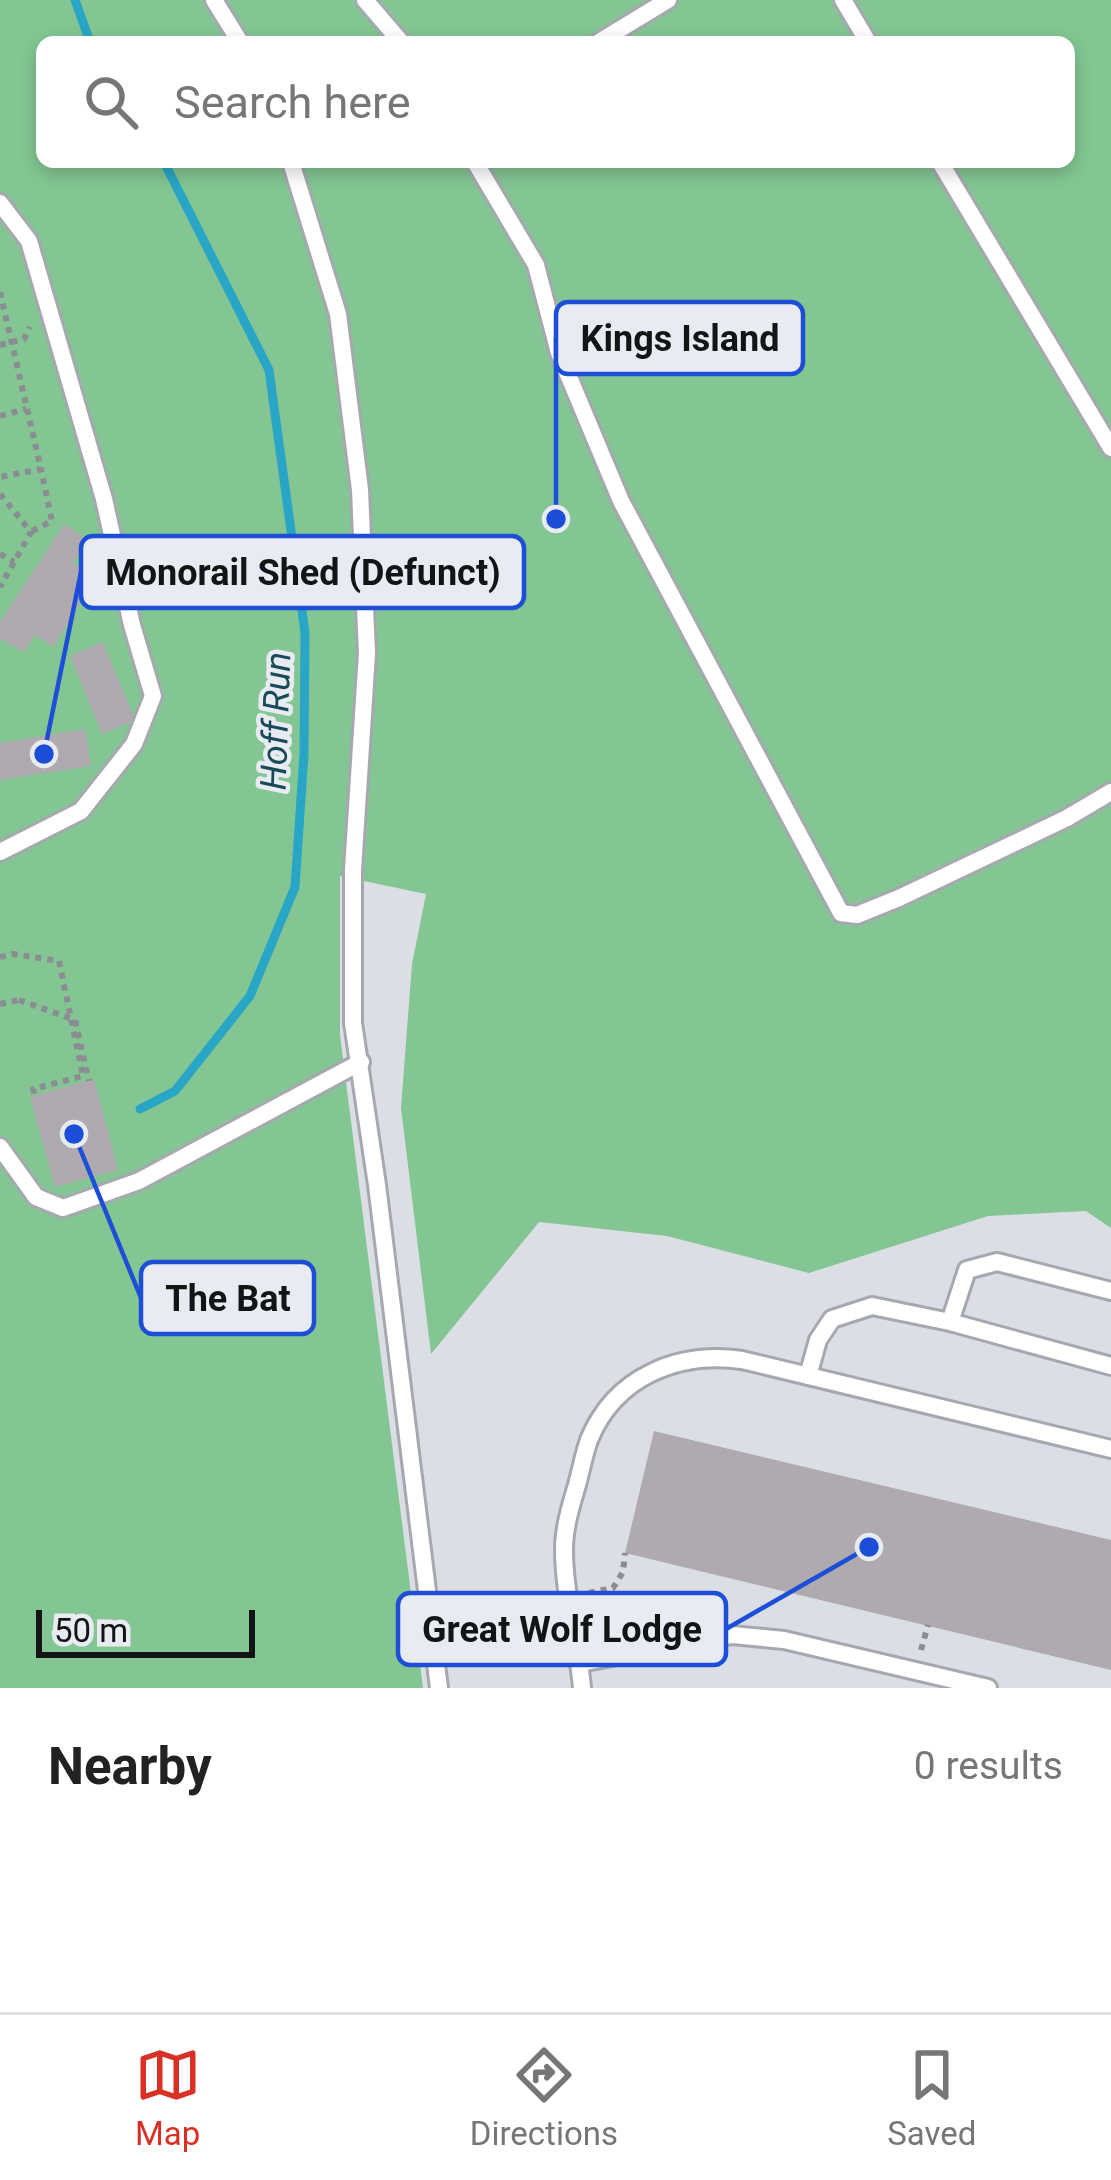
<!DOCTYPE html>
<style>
:root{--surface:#fff;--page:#f2f2f2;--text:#222;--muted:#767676;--line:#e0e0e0;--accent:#d93025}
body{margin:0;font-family:Roboto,sans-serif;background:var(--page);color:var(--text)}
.scale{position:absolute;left:36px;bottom:30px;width:219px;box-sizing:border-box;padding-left:12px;border:6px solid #131416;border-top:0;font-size:33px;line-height:42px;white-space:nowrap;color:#131416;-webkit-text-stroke:9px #e8ecf2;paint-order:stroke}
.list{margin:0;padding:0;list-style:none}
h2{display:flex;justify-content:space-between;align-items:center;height:156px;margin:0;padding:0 48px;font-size:51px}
h2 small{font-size:39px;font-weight:400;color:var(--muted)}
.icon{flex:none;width:66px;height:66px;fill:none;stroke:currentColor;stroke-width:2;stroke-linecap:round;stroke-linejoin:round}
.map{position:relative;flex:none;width:1111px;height:1688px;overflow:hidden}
.search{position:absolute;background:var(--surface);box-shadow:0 6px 18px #0003;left:36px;right:36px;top:36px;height:132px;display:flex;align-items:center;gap:30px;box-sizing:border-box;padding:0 42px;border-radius:18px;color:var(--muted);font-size:45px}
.sheet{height:324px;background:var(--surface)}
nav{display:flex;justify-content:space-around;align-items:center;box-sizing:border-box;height:168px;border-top:3px solid var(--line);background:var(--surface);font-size:33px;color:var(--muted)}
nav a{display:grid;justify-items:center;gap:6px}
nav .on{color:var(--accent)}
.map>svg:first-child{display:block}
.green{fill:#83c693;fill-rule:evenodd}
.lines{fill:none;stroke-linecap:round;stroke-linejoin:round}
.stream{stroke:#29a6c6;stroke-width:9}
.building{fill:#afaab0}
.service-casing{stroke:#a5a9af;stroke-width:22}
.path{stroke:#8a8d91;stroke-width:6;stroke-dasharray:6 6;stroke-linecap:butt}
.service{stroke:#fff;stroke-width:16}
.path-bridge{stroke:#8a8d91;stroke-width:6;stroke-dasharray:6 6;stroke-linecap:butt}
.labels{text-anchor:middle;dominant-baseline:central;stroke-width:9;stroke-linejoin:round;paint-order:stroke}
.water-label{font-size:36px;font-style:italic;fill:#194a59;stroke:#e8ecf2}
.leader{fill:none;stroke:#1d4ed8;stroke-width:4.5}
.callout-dot{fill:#1d4ed8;stroke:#e8ecf2;stroke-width:4.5}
.callout{fill:#e8ecf2;stroke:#1d4ed8;stroke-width:4.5}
.callout-label{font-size:36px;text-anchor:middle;font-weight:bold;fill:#131416}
</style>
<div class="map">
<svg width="1111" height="1688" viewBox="0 0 1111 1688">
<rect width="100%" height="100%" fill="#dbdfe5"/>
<path class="green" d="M0,0H1111V1228L1086,1211L988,1216L809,1273L667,1236L539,1222L431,1354L401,1108L412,964L426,894L340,876V1035L423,1688H0ZM42,42H1069V162H42Z"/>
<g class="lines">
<g class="stream">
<path d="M75,0L90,42"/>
<path d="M140,1109L175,1091L250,996L295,887L304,754L305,633L269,370L164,162"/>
</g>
</g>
<g class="building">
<path d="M64,524L88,540L73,563L94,579L54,647L35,635L24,652L0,639V622Z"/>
<path d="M103,642L135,720L102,734L70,656Z"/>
<path d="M85,729L91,766L0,780V743Z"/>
<path d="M94,1079L118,1170L55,1187L30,1097Z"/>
<path d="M654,1431L1111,1540V1670L625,1553Z"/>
</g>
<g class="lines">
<defs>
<g id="service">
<path d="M214,0L240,42"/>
<path d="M365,0L401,42"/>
<path d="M843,0L868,42"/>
<path d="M599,42L668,0"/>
<path d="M291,162L338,314L360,490L367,653L353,870V1023L377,1185L439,1688"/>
<path d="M475,162L536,265L559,353L621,501L841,913L857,915L899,898L1067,818L1111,792"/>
<path d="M940,162L1111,448"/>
<path d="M0,203L29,241L104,499L132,625L153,696L134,744L81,811L0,852"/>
<path d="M0,1147L36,1197L63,1208L139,1181L361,1062"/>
<path d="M950,1322L967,1270L997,1262L1111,1291"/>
<path d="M808,1376L818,1340L832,1319L872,1306L950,1322L1111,1366"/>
<path d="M580,1663L732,1635L784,1640L988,1688"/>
<path d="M582,1688C578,1641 564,1596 564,1549C564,1528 571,1505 577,1485C581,1470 584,1454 589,1440C615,1376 679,1351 742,1360L1111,1449"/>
</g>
</defs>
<use href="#service" class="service-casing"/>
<g class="path">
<path d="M0,292L41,469L0,477"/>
<path d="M0,345L24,339L30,327"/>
<path d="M0,416L26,409"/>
<path d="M0,494L31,532L0,587"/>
<path d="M32,531L52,521L41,469"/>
<path d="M0,554L14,562"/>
<path d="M0,957L13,954L59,961L83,1076L33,1089L35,1096"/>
<path d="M0,1004L19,1000"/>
<path d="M589,1593L613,1588L623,1572L625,1553"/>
<path d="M921,1650L928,1625"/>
</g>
<use href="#service" class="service"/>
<path class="path-bridge" d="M19,1000L75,1020L89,1081"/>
</g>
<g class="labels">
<g class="water-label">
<text transform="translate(276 721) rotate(-88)">Hoff Run</text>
</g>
</g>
<path class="leader" d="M556 519L556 338M44 754L81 572M74 1134L141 1298M869 1547L726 1629"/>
<g class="callout-dot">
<circle cx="556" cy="519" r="12"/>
<circle cx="44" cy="754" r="12"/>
<circle cx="74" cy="1134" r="12"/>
<circle cx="869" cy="1547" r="12"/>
</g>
<g class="callout">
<rect x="556" y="302" width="247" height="72" rx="12"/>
<rect x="81" y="536" width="443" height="72" rx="12"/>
<rect x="141" y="1262" width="173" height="72" rx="12"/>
<rect x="398" y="1593" width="328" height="72" rx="12"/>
</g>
<g class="callout-label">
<text x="680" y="351">Kings Island</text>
<text x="303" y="585">Monorail Shed (Defunct)</text>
<text x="228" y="1311">The Bat</text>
<text x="562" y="1642">Great Wolf Lodge</text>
</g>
</svg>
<div class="scale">50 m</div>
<div class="search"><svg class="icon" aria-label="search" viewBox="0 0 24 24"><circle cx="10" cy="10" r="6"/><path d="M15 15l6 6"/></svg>Search here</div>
</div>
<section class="sheet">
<h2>Nearby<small>0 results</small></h2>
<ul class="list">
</ul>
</section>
<nav>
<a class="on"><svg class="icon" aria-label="map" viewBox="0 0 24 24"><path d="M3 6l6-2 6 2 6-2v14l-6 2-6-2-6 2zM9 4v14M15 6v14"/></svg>Map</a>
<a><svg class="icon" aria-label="directions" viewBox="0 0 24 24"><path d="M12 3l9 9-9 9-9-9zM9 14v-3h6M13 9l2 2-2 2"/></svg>Directions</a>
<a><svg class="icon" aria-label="saved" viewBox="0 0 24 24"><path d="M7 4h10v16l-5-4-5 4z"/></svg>Saved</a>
</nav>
